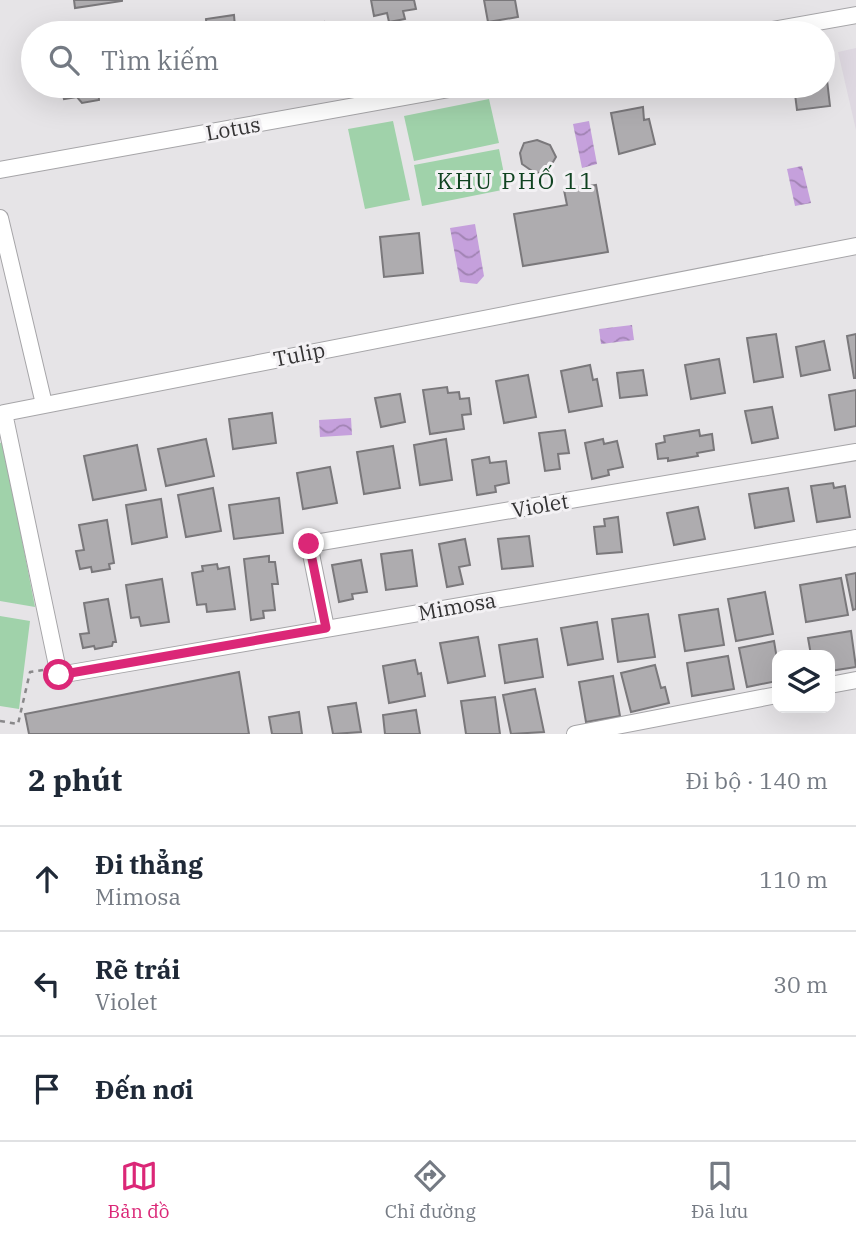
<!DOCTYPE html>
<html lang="vi">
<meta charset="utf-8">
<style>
:root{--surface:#fff;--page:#f6f6f7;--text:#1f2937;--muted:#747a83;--line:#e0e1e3;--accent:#db2777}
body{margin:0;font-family:"IBM Plex Serif",serif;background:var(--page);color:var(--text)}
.controls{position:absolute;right:21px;bottom:21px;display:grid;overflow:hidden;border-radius:14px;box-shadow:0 7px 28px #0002}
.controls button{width:63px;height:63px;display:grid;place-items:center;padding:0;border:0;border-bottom:2px solid var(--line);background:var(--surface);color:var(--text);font:35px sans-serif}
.stop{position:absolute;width:21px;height:21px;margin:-16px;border:5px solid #db2777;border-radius:50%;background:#fff}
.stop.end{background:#db2777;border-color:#fff;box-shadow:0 2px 7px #0008}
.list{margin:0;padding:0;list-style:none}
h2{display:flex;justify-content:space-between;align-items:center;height:91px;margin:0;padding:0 28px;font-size:30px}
h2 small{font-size:23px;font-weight:400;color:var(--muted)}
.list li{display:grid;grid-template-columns:46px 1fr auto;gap:21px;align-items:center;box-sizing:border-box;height:105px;padding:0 28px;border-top:2px solid var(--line)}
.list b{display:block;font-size:26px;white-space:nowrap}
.list p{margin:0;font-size:23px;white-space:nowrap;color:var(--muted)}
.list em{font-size:23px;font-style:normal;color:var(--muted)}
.icon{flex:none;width:38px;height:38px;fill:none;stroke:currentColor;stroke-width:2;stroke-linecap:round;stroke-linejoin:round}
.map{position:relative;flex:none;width:856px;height:734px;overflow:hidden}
.search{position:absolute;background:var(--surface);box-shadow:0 7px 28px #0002;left:21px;right:21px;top:21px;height:77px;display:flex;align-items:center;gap:18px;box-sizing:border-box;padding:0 24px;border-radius:38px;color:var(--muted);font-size:26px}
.sheet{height:406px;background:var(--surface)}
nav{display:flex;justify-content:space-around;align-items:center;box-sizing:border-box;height:98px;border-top:2px solid var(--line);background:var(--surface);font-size:19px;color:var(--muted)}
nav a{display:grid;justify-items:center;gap:4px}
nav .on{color:var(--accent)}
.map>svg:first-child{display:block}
.built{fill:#ded8e1}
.green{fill:#a0d2aa}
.water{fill:url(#water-waves)}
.building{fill:#aeacaf;stroke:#7a787b;stroke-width:2}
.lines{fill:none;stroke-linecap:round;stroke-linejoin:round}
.minor-casing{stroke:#a6a5a8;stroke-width:18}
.path{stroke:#89888a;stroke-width:2.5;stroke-dasharray:5 5;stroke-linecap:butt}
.minor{stroke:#fff;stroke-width:16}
.route{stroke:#db2777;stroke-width:9}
.labels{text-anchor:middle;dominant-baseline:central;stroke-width:6;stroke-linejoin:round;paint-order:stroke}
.street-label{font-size:21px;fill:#333233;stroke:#f3f1f4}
.neighbourhood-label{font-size:23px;letter-spacing:2px;fill:#104321;stroke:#f3f1f4}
</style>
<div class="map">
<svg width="856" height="734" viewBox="0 0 856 734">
<defs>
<pattern id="water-waves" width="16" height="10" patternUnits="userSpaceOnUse" patternTransform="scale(1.75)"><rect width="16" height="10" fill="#c5a0dc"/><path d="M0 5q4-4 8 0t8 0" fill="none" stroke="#a183b3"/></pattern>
</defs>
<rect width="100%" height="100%" fill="#e6e4e7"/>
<path class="built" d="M856,48V130L838,52Z"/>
<g class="green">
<path d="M489,99L499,143L414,161L404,116Z"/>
<path d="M393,121L410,200L365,209L348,129Z"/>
<path d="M499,149L507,189L422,206L414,165Z"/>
<path d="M3,442L35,607L0,601V443Z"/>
<path d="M0,616L30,621L19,709L0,706Z"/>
</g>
<g class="water">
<path d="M589,121L597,164L582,168L573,124Z"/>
<path d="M802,166L811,203L795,206L787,169Z"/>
<path d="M475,224L484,276L477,284L460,282L450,228Z"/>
<path d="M632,325L634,340L601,344L599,329Z"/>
<path d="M351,418L352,435L320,437L319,420Z"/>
</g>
<g class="building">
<path d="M74,0H122V1L75,8Z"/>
<path d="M371,0H414L416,9L403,11L405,19L389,22L387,13L374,16Z"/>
<path d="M484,0H515L518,17L488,22Z"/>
<path d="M234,15L235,27L207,31L206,19Z"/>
<path d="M324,22L327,33H285L284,31Z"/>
<path d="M823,80H827L830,106L797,110L794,86H823Z"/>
<path d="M61,86H98L99,100L82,103L77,97L64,99Z"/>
<path d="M643,107L644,120L649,119L655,144L619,154L611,113Z"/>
<path d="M537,140L550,145L556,157L547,172L535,173L522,164L520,153L524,143Z"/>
<path d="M596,185L608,252L523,266L514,214L567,205L564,190Z"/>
<path d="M419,233L423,273L384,277L380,237Z"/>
<path d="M776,334L783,377L754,382L747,338Z"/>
<path d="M856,334V378H854L847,336Z"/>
<path d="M824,341L830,370L801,376L796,347Z"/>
<path d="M719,359L725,393L691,399L685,365Z"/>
<path d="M590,365L593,380L597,379L602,406L569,412L561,371Z"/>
<path d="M643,370L647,395L620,398L617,373Z"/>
<path d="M528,375L536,417L504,423L496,381Z"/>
<path d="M447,387L448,393L459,392L460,399L469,398L471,414L462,415L464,429L430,434L423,390Z"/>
<path d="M856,390V426L835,430L829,395Z"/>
<path d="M400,394L405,422L381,427L375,398Z"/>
<path d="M772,407L778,438L752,443L745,411Z"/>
<path d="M272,413L276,443L233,449L229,419Z"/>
<path d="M565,430L569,453L558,454L560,469L545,471L539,433Z"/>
<path d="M699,430L700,436L712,434L714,450L697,453L698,456L668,461V458L658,459L656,444L665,442L664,436Z"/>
<path d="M206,439L214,476L166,486L158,449Z"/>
<path d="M446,439L452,480L420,485L414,445Z"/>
<path d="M603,439L604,444L617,441L623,467L608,470L609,475L592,479L585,443Z"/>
<path d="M137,445L146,490L93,500L84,456Z"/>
<path d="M393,446L400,488L364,494L357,452Z"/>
<path d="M489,457L490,463L506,461L509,483L495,486L496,492L477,495L472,460Z"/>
<path d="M330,467L337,503L303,509L297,473Z"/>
<path d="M833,483L834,488L845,486L850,517L817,522L811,486Z"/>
<path d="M213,488L221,531L186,537L178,495Z"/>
<path d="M788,488L794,521L755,528L749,494Z"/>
<path d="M279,498L283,533L234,539L229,505Z"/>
<path d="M161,499L167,537L132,544L126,505Z"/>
<path d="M698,507L705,539L674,545L667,513Z"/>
<path d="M618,517L622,552L597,554L594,527L605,526L604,519Z"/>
<path d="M107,520L114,563L109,564L110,569L92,572L91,567L80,569L76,551L84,550L79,525Z"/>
<path d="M529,536L533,566L502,569L498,539Z"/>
<path d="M465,539L470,565L459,567L463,584L447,587L439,544Z"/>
<path d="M412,550L417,586L386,590L381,554Z"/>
<path d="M269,556V562H275L278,584H272L275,610L263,611L264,618L251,620L244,559Z"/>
<path d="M361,560L367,592L352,594L353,599L339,602L332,565Z"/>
<path d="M217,564L218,569L229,567L235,609L207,612L206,604L197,605L192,573L203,571L202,566Z"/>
<path d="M856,573V609L853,610L846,575Z"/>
<path d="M841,578L848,615L806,622L800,585Z"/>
<path d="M162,579L169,622L141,626L139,617L131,618L126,585Z"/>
<path d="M765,592L773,634L736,641L728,599Z"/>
<path d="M108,599L116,642H113L112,646L95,649L94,646L83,648L80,634L89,633L84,603Z"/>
<path d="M718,609L724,645L685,651L679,615Z"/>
<path d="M648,614L655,657L618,662L612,619Z"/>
<path d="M597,622L603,659L568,665L561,628Z"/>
<path d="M851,631L856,667L830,671V655H811L808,638Z"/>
<path d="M478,637L485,676L448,683L440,643Z"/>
<path d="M537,639L543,677L505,683L499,645Z"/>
<path d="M774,641L777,659V681L747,687L739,648Z"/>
<path d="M728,656L734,689L692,696L687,663Z"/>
<path d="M415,660L418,674L421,673L425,696L389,703L383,666Z"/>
<path d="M655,665L661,688L665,687L669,703L631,712L621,673Z"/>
<path d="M239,672L249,734H29L25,714Z"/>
<path d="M613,676L620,716L586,722L579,682Z"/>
<path d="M535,689L544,732L511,734L503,695Z"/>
<path d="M495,697L500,734H466L461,701Z"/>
<path d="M356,703L361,732L333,734L328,707Z"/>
<path d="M416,710L420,734H385L383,715Z"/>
<path d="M299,712L302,734H272L269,717Z"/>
</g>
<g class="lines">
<defs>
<g id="minor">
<path d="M756,33L856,15"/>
<path d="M0,170L466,86"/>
<path d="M0,218L44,404"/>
<path d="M856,246L4,413L59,675L856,538"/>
<path d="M326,628L309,544L856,452"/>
<path d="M830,685L856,680"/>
<path d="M575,734L777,695"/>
</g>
</defs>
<use href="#minor" class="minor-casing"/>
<path class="path" d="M0,721L18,724L30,672L43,670"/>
<use href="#minor" class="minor"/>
</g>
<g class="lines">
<path class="route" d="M59,675L326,628L309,544"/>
</g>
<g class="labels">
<g class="street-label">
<text transform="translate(233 128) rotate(-10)">Lotus</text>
<text transform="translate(299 354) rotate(-11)">Tulip</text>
<text transform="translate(540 505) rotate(-10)">Violet</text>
<text transform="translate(457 606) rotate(-10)">Mimosa</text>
</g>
<g class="neighbourhood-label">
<text x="516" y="180">KHU PHỐ 11</text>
</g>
</g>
</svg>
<div class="controls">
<button><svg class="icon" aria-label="layers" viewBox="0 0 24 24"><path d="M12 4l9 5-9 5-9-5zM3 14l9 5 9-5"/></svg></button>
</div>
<div class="stop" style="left:59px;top:675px"></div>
<div class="stop end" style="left:309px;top:544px"></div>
<div class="search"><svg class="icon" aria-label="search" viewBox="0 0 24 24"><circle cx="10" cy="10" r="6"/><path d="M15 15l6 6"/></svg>Tìm kiếm</div>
</div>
<section class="sheet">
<h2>2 phút<small>Đi bộ · 140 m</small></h2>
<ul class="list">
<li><svg class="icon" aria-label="ahead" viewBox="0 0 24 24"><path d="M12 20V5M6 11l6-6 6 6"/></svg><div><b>Đi thẳng</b><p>Mimosa</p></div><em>110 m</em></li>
<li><svg class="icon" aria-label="left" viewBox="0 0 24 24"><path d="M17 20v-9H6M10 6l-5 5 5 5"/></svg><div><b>Rẽ trái</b><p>Violet</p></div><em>30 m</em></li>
<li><svg class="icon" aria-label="arrive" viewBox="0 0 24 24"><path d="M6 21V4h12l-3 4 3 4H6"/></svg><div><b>Đến nơi</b></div></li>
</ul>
</section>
<nav>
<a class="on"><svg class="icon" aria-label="map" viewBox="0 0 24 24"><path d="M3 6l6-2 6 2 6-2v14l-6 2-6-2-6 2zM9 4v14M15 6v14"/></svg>Bản đồ</a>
<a><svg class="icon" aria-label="directions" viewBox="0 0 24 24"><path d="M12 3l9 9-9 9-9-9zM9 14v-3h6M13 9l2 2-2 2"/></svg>Chỉ đường</a>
<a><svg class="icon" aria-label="saved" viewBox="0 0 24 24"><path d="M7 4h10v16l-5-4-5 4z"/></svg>Đã lưu</a>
</nav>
